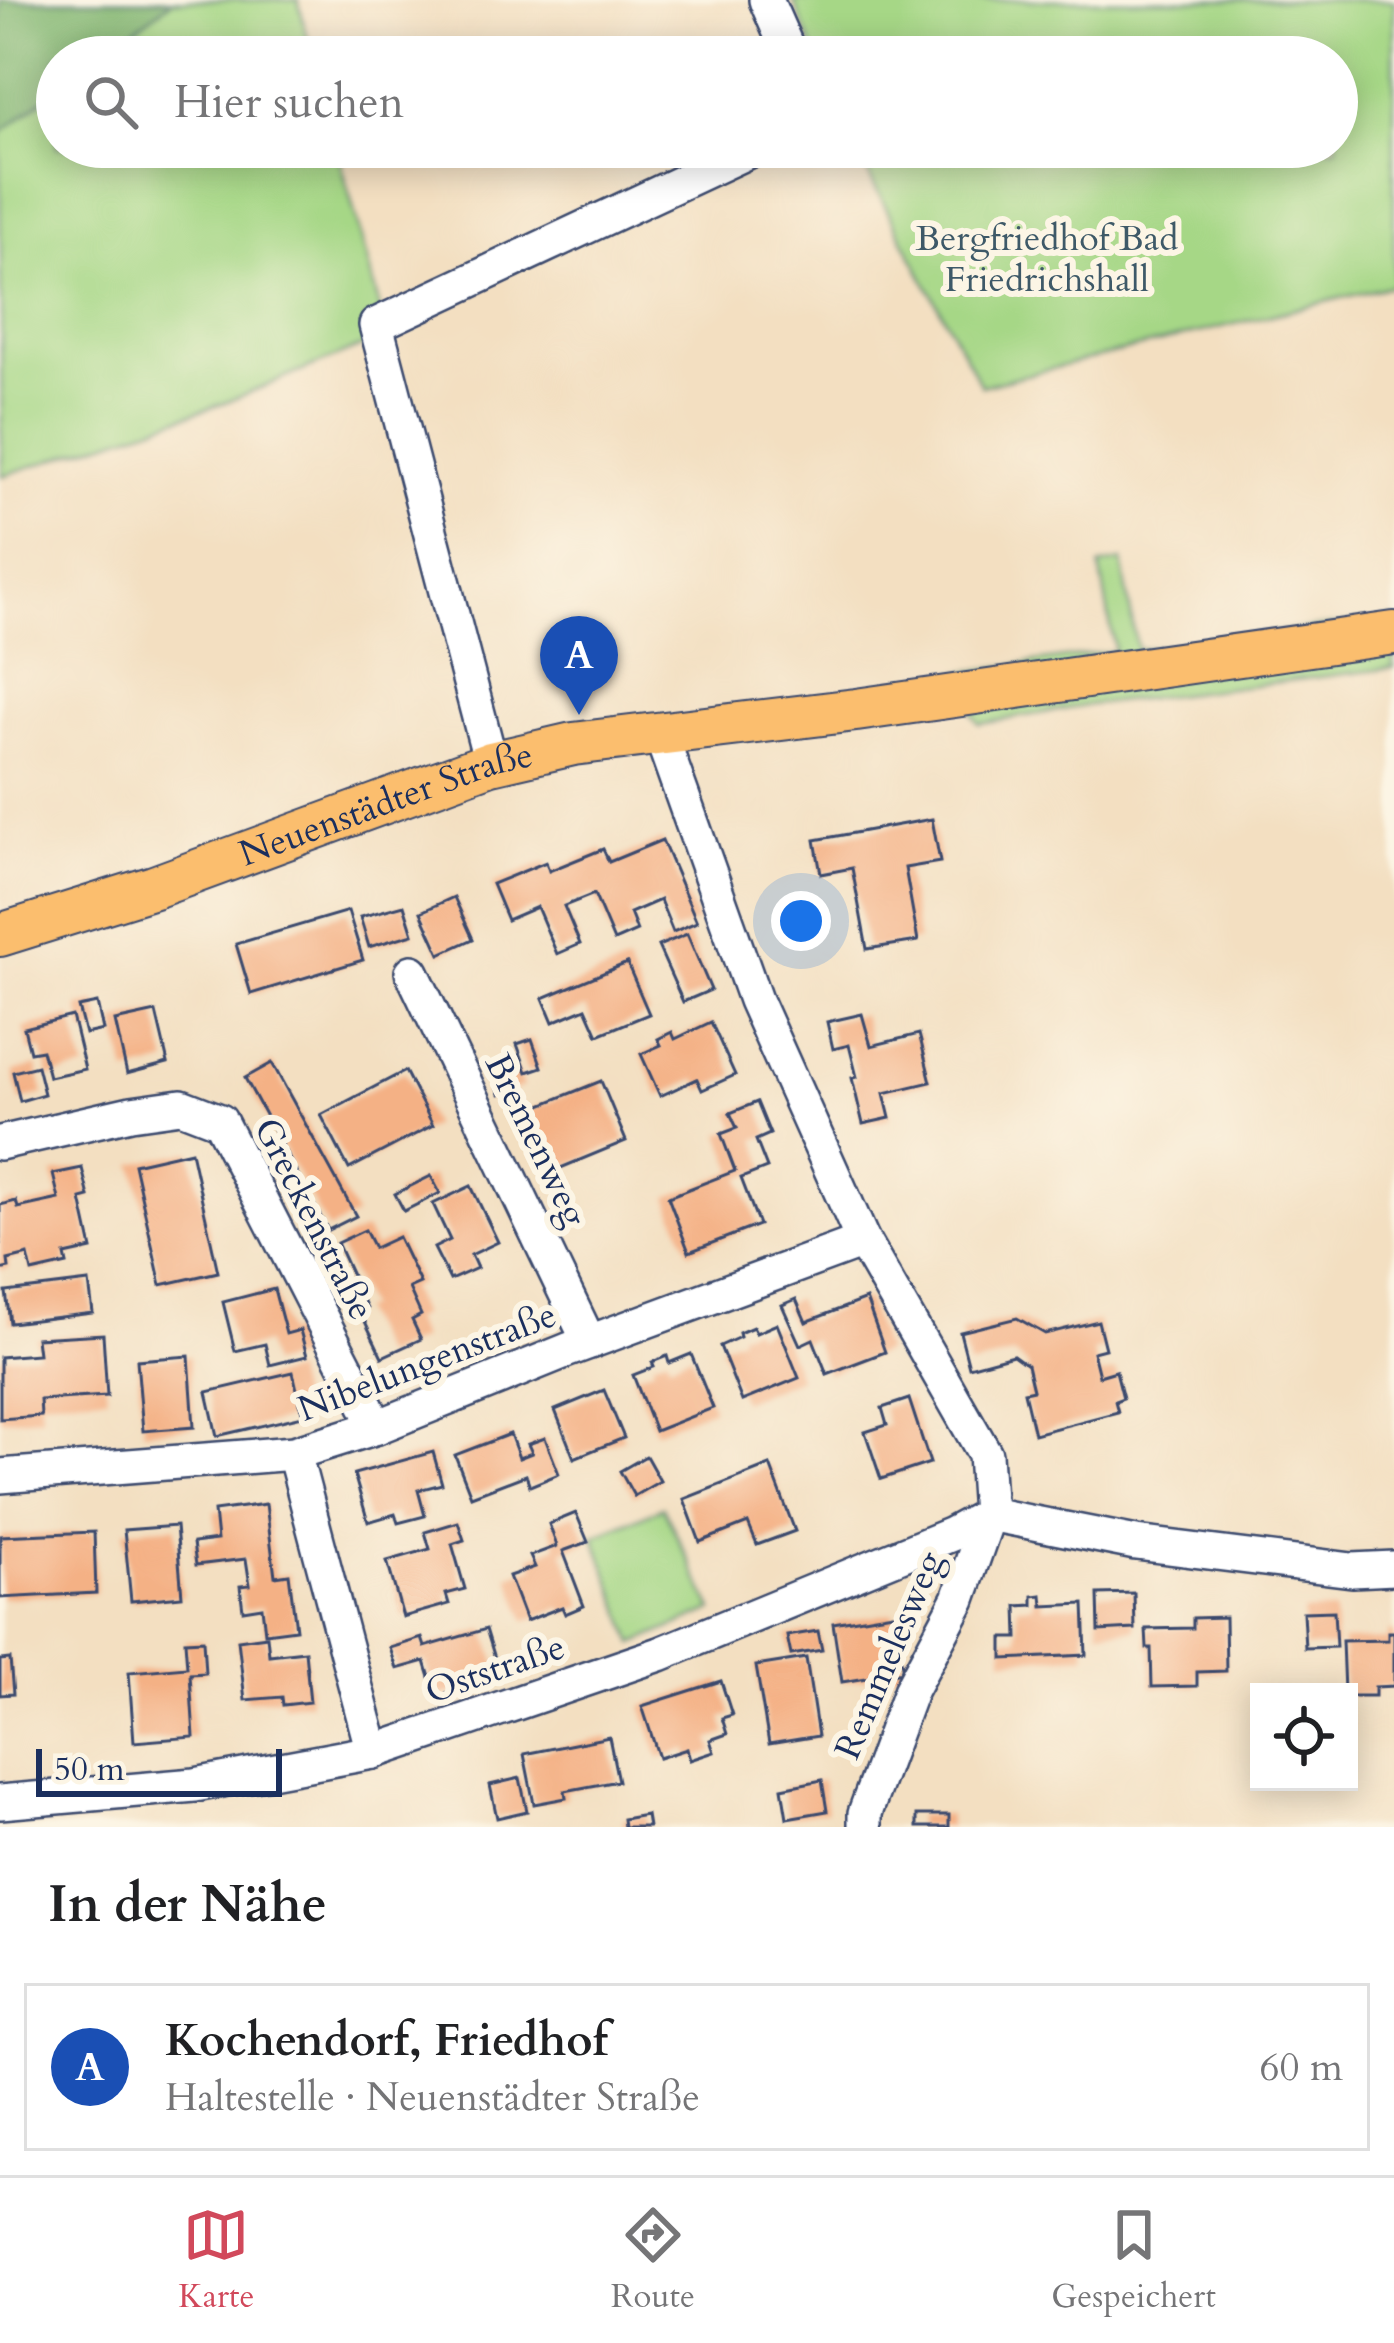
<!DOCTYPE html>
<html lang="de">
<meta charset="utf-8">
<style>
:root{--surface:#fff;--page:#f2f2f2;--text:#202124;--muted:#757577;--line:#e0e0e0;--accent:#d1495b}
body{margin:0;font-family:Cardo,serif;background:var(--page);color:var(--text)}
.controls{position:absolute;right:36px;bottom:36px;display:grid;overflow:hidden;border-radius:0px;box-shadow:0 6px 30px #0003}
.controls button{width:108px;height:108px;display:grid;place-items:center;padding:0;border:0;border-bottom:3px solid var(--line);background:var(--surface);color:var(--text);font:60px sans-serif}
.scale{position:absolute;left:36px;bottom:30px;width:246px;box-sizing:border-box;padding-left:12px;border:6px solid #1b2f5e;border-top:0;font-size:33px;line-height:42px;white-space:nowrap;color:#1b2f5e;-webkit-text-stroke:9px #fcf5e5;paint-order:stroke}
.you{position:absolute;left:801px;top:921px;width:42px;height:42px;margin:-30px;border:9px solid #fff;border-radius:50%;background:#1a73e8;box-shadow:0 0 0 18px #1a73e833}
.badge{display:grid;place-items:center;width:78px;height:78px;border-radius:50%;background:var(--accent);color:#fff;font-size:39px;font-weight:700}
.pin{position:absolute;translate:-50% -99px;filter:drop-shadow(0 3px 6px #0008)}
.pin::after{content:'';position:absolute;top:63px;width:42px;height:36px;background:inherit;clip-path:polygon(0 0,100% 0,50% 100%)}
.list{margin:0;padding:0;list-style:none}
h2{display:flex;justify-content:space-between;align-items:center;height:156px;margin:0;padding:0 48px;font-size:51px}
h2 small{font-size:39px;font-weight:400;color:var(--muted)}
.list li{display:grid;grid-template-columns:78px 1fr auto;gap:36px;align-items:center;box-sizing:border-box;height:168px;margin:0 24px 24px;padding:0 24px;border:3px solid var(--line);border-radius:0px}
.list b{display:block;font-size:45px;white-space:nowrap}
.list p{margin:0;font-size:39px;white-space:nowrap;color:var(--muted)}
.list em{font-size:39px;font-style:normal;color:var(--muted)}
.icon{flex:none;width:66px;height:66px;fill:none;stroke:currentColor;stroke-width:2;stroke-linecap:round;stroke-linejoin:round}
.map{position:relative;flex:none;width:1394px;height:1827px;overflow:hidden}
.search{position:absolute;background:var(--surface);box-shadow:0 6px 30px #0003;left:36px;right:36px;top:36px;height:132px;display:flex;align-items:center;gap:30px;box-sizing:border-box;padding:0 42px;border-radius:66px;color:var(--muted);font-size:45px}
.sheet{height:348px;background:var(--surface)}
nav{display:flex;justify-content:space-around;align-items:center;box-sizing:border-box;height:168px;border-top:3px solid var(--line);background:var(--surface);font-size:33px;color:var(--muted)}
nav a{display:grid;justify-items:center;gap:6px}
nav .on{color:var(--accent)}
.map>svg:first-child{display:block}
.green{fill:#a6d786;stroke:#608372;stroke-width:3}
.forest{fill:#84b873;stroke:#507468;stroke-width:3}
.building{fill:#f4b185}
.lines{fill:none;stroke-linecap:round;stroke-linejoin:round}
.minor-casing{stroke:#3b496d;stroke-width:38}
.major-casing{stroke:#3b496d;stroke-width:46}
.minor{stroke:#fff;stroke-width:33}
.major{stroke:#fbbe6e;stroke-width:42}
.labels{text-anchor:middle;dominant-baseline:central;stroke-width:12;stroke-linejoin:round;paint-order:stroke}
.park-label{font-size:36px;fill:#3e5968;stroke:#fcf5e5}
.street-label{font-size:36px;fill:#1b2f5e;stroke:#fcf5e5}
</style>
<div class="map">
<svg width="1394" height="1827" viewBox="0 0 1394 1827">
<rect width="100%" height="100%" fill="#fcf5e5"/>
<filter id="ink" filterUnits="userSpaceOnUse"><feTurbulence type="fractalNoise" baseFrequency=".00833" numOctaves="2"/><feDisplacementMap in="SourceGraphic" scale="24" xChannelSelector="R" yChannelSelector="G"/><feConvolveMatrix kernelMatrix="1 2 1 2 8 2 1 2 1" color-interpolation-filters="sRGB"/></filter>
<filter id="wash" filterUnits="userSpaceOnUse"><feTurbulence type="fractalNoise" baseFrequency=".004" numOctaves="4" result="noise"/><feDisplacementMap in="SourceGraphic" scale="48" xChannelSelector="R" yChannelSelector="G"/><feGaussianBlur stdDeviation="2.7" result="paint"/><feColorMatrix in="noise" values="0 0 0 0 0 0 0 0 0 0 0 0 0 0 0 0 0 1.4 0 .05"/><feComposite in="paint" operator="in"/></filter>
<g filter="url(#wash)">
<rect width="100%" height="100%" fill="#f3dfc1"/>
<g class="green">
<path d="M173,0H298L313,57H99Z"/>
<path d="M793,0H1394V285L981,386L854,147H1337V57H816Z"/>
<path d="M57,89V147H337L387,336L222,404L2,476L0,133Z"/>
<path d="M1122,561L1137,650L1394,618V668L1090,705L979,724L949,674L1115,651L1100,566Z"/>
<path d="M663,1507L713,1610L634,1644L594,1536Z"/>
</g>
<path class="forest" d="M0,0H173L99,57H57V89L0,133Z"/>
<g id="blocks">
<g class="building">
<path d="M932,819L940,862L905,868L918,941L867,949L852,868L821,874L815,840Z"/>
<path d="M662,840L697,922L673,932L660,900L630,913L637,931L614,941L594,894L564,906L580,944L557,954L537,907L507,920L492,884L546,862L549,871L603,849L609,862Z"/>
<path d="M454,897L473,939L440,954L421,912Z"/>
<path d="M404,905L413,934L369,947L360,917Z"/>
<path d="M348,911L363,960L251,994L236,944Z"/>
<path d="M687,934L711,990L683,1002L658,946Z"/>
<path d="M627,963L649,1014L598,1035L586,1008L553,1022L543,998Z"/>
<path d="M97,1003L103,1030L85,1034L78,1007Z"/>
<path d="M156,1012L168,1063L127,1074L115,1021Z"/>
<path d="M862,1014L871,1046L919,1034L931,1082L884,1093L890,1118L863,1124L852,1078L857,1077L849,1045L833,1049L827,1022Z"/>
<path d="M72,1016L85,1069L49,1077L42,1050L30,1052L24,1028Z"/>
<path d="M711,1022L735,1075L702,1090L697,1079L660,1096L641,1054L661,1045L658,1039L672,1032L675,1039Z"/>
<path d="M532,1039L542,1067L527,1072L517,1044Z"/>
<path d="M272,1063L356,1216L328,1230L245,1078Z"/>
<path d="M37,1066L44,1094L20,1101L13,1072Z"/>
<path d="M517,1070L523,1087L500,1094L494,1077Z"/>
<path d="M405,1071L433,1125L349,1169L321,1115Z"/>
<path d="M601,1081L626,1141L551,1172L526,1111Z"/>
<path d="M757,1102L770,1134L756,1140L767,1168L741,1178L759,1225L689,1252L668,1197L735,1171L721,1134L737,1128L730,1113Z"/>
<path d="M191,1151L218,1272L161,1285L134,1164Z"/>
<path d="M82,1168L89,1197L81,1199L92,1249L65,1255L67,1264L32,1272L28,1255L8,1260L9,1268L0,1270V1205L16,1201L18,1208L59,1199L53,1174Z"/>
<path d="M431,1176L440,1193L404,1211L395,1194Z"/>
<path d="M471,1186L498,1242L471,1255L477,1268L450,1280L434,1248L450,1240L433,1204Z"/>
<path d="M365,1230L374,1248L398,1237L420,1283L409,1288L421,1315L412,1320L421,1339L382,1357L360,1311L367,1308L337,1243Z"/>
<path d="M89,1282L93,1313L10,1323L6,1292Z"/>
<path d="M274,1289L286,1334L300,1330L307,1356L270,1365L265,1344L235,1351L223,1302Z"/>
<path d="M796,1299L806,1322L866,1299L885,1352L827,1374L813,1339L800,1345L782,1305Z"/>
<path d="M1017,1318L1045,1334L1098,1321L1105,1349L1093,1352L1099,1376L1116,1371L1123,1398L1115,1401L1118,1412L1034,1434L1024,1392L1033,1390L1027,1365L1013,1355L969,1367L960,1332Z"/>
<path d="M777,1324L799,1378L742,1401L720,1346L740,1337L739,1333L753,1327L756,1333Z"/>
<path d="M103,1334L107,1396L40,1400L41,1416L0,1419V1357L38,1354L36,1338Z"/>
<path d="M691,1354L713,1408L655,1431L633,1375L654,1367L652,1362L667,1356L669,1363Z"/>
<path d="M189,1356L194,1427L143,1431L137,1360Z"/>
<path d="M293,1372L303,1416L217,1436L207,1392Z"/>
<path d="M604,1390L624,1438L574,1458L555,1410Z"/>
<path d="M909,1399L930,1463L881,1479L865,1432L887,1425L882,1408Z"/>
<path d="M510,1434L519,1458L532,1453L528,1444L545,1438L559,1474L530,1486L526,1475L471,1496L455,1455Z"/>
<path d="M433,1452L442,1484L418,1490L425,1516L398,1523L395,1514L368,1522L354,1474Z"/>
<path d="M646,1456L660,1481L634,1496L620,1471Z"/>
<path d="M770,1465L795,1531L757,1545L748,1523L700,1542L684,1499Z"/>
<path d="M266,1504L275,1576L289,1574L296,1629L265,1633L262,1607L243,1610L240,1586L250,1585L246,1559L196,1565L193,1543L217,1540L214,1511Z"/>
<path d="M576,1513L588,1542L563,1551L584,1606L565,1614L562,1607L526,1621L509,1576L535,1567L530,1556L557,1546L549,1524Z"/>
<path d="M458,1522L464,1540L452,1544L465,1589L446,1594L449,1604L403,1617L387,1561L430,1549L425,1532Z"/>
<path d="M176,1526L182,1596L131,1601L124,1530Z"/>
<path d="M94,1532L96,1593L0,1598V1536Z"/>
<path d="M1134,1593L1135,1629L1099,1631L1098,1594Z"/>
<path d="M1042,1595L1043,1606L1084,1604L1086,1655L1003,1659V1638H1018L1017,1606L1033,1605V1596Z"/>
<path d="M1334,1611L1336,1647L1305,1648L1303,1612Z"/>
<path d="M893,1613L903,1672L842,1682L833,1623Z"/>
<path d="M1225,1617L1226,1671L1197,1672V1686L1152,1687L1151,1648H1147L1146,1629L1193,1628V1618Z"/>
<path d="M486,1629L501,1678L436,1697L425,1661L397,1669L390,1648L422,1638L425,1647Z"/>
<path d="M818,1631L822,1650L791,1655L787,1636Z"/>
<path d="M1388,1632H1394V1686L1375,1687V1696H1349V1692H1344L1342,1641L1388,1640Z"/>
<path d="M267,1636L269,1655L305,1651L310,1702L283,1705L282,1697L245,1700L238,1640Z"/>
<path d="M203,1640L205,1673L190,1674L194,1737L134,1742L129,1672L187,1667L185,1641Z"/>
<path d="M806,1658L818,1736L769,1744L756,1666Z"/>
<path d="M10,1659L13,1694L0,1695V1660Z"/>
<path d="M721,1681L732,1715L722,1718L727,1734L710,1740L714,1752L690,1760L687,1749L659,1758L642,1706Z"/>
<path d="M609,1737L618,1781L565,1791L566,1798L534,1804L524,1754Z"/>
<path d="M520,1778L527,1811L497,1818L490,1785Z"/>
<path d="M822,1780L827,1811L787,1818L782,1788Z"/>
<path d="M646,1815L648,1827H624L623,1819Z"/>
<rect x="917" y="1815" width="32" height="12"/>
</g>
</g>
</g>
<g filter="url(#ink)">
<use href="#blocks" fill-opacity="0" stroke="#3b496d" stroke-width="3"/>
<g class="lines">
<defs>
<g id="minor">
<path d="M766,0L791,57"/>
<path d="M660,733L755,1000L863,1241L985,1454L989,1514L959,1599L910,1691L865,1813V1827"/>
<path d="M491,763L376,325L757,147"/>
<path d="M412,972L589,1342"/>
<path d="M0,1143L131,1113L181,1106L220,1121L377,1427"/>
<path d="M294,1453L373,1752"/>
<path d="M0,1476L294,1453L377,1427L568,1350L863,1241"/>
<path d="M0,1802L195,1785L373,1752L660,1654L952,1534L989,1514L1136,1543L1352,1570L1394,1568"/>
</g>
<g id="major">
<path id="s1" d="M0,935L154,887L491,763L573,744L856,710L1394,633"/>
</g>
</defs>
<use href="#minor" class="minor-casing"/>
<use href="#major" class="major-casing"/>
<use href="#minor" class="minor"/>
<use href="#major" class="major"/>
</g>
</g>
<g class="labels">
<g class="park-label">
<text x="1047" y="238">Bergfriedhof Bad<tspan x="1047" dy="41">Friedrichshall</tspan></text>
</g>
<g class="street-label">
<text stroke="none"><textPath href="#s1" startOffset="408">Neuenstädter Straße</textPath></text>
<text transform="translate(536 1140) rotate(64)">Bremenweg</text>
<text transform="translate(314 1219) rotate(63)">Greckenstraße</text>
<text transform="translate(427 1362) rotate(-21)">Nibelungenstraße</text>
<text transform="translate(889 1655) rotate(-67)">Remmelesweg</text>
<text transform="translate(495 1669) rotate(-19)">Oststraße</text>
</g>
</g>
</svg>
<div class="controls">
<button><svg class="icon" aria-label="locate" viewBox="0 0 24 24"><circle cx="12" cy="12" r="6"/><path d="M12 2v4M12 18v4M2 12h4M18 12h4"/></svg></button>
</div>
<div class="scale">50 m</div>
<div class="you"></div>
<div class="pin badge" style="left:579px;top:715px;background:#1a4fb4">A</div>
<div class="search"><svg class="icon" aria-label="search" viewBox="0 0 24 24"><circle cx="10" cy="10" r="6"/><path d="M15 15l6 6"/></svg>Hier suchen</div>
</div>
<section class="sheet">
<h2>In der Nähe<small></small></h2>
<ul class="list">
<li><span class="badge" style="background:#1a4fb4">A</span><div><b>Kochendorf, Friedhof</b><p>Haltestelle · Neuenstädter Straße</p></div><em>60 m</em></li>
</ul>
</section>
<nav>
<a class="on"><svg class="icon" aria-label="map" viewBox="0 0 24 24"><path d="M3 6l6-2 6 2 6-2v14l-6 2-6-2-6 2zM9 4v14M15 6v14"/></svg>Karte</a>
<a><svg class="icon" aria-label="directions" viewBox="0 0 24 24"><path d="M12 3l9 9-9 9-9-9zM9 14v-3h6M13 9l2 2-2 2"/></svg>Route</a>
<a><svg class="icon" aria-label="saved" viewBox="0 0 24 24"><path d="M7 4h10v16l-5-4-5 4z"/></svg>Gespeichert</a>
</nav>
